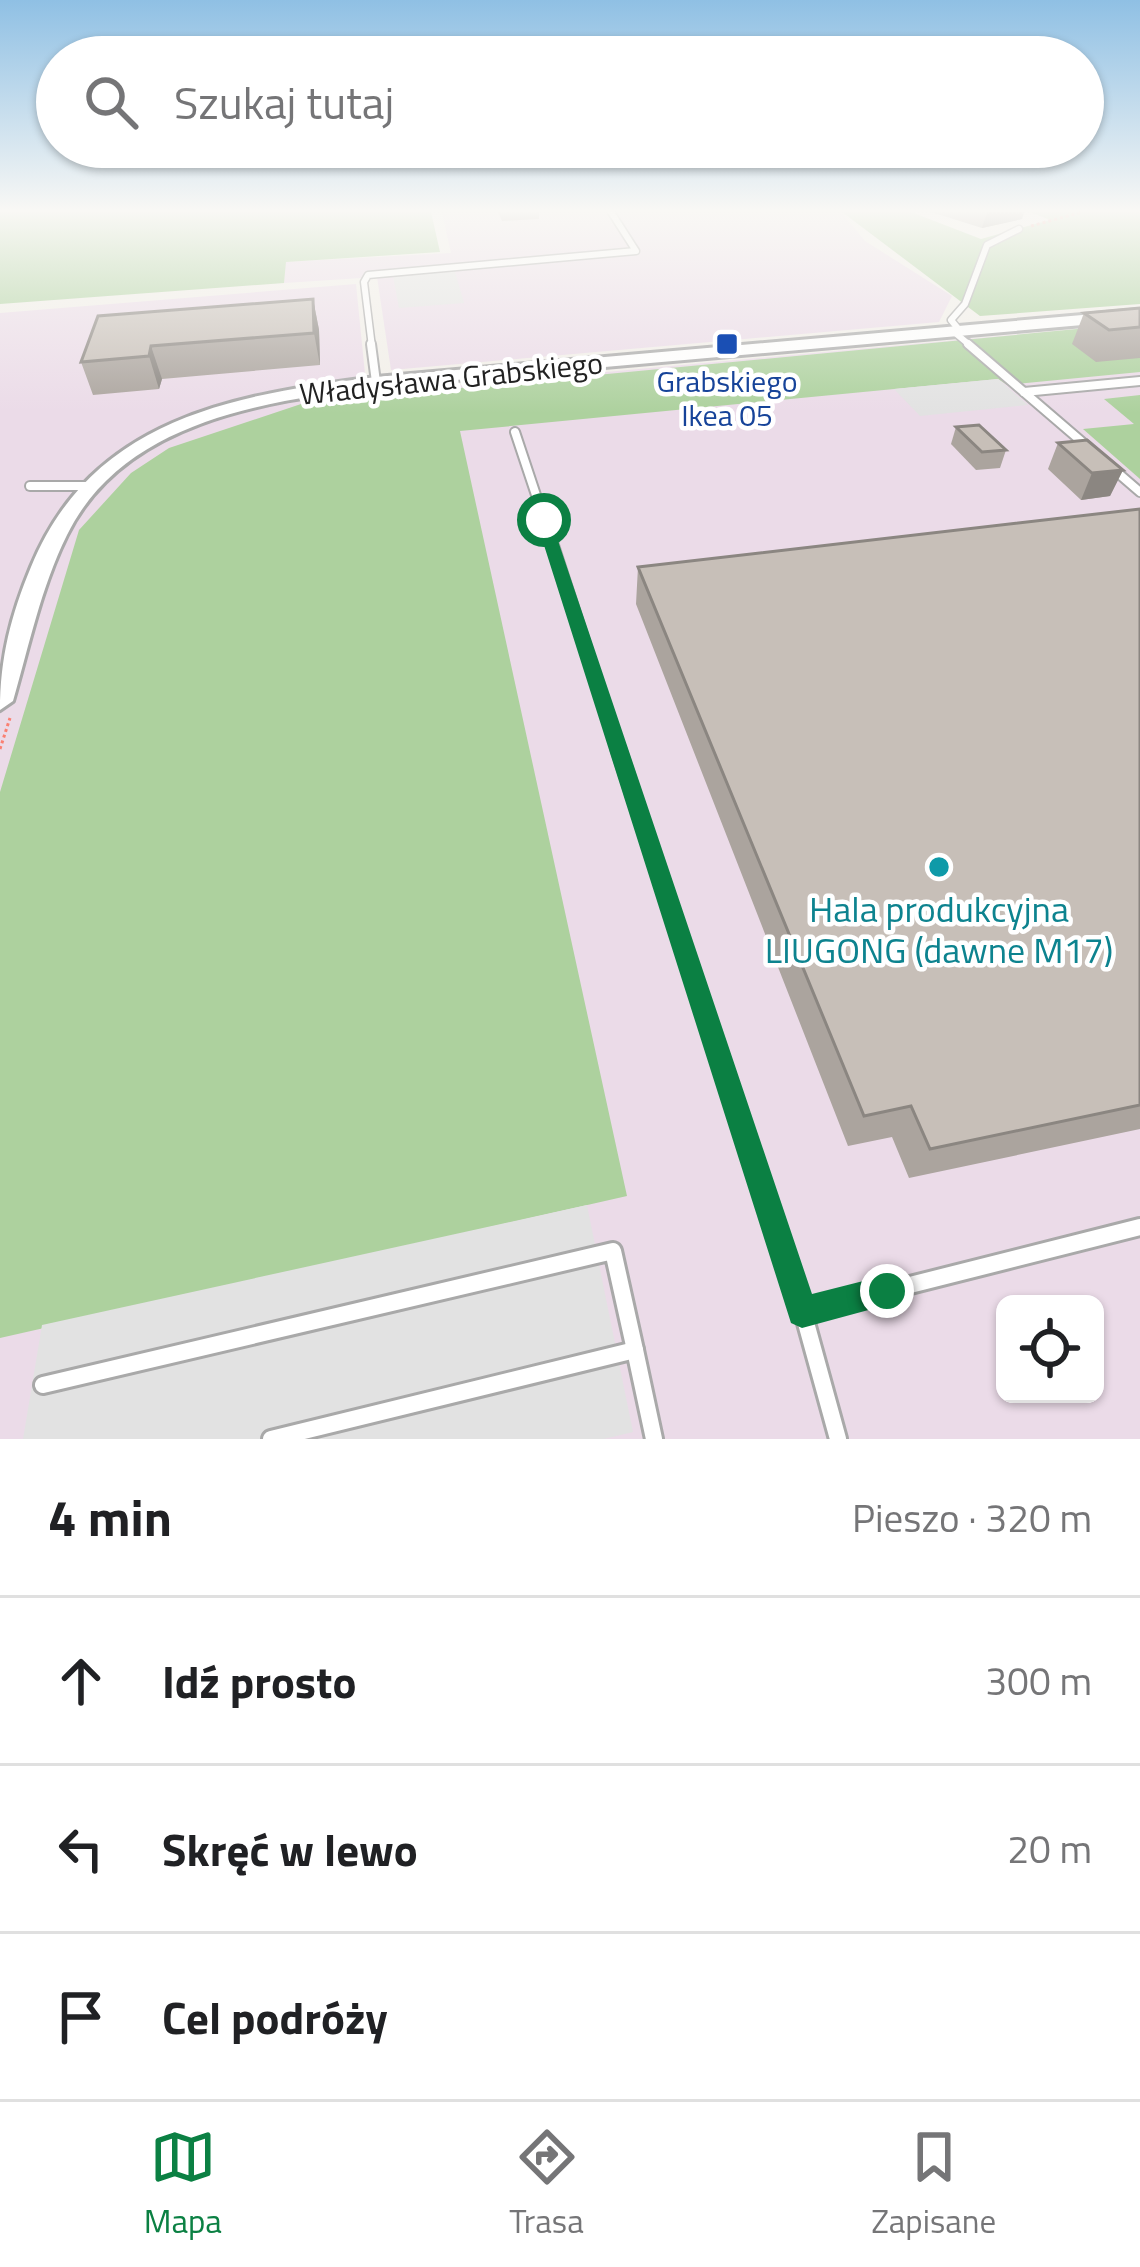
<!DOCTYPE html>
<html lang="pl">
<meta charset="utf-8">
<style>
:root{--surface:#fff;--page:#f2f2f2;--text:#202124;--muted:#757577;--line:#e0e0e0;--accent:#0b8043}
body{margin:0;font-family:"Titillium Web",sans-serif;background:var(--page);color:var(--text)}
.controls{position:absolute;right:36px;bottom:36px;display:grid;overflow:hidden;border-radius:18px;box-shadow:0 3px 9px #0004}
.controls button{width:108px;height:108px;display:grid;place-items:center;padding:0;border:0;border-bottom:3px solid var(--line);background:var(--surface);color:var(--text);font:60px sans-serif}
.stop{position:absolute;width:36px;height:36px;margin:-27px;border:9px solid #0b8043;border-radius:50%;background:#fff}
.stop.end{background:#0b8043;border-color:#fff;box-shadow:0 3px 12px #0008}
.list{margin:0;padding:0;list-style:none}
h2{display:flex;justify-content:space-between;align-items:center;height:156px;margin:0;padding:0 48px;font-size:51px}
h2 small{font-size:39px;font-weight:400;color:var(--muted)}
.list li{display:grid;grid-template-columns:78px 1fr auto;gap:36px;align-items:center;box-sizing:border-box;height:168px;padding:0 48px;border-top:3px solid var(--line)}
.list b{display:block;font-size:45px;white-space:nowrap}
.list em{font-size:39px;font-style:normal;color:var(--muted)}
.icon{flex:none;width:66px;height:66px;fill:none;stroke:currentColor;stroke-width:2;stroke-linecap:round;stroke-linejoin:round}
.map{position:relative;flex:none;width:1140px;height:1439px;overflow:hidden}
.search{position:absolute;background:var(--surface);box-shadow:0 3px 9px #0004;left:36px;right:36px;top:36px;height:132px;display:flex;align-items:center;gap:30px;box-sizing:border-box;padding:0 42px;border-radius:66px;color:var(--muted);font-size:45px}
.sheet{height:660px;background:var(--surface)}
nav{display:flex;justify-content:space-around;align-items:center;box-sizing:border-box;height:168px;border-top:3px solid var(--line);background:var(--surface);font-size:33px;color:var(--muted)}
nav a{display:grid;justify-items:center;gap:6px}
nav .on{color:var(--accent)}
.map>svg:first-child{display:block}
.industrial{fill:#ebdbe8;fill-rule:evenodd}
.forest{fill:#add19e}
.parking{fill:#e2e2e2}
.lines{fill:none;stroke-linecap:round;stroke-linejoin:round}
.service-far4-casing{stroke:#a9a9a9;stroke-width:9}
.service-far3-casing{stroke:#a9a9a9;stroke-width:12}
.service-far2-casing{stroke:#a9a9a9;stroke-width:15}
.service-far1-casing{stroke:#a9a9a9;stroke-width:18}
.service-casing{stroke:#a9a9a9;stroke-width:22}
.tertiary-casing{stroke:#a9a9a9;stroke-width:6}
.path{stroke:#fa8072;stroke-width:3;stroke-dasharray:3 3;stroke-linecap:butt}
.service-far4{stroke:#fff;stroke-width:6}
.service-far3{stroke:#fff;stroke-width:8}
.service-far2{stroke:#fff;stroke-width:9}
.service-far1{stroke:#fff;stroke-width:12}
.service{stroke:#fff;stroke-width:16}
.tertiary{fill:#fff;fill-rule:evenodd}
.wall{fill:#aba49e}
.shaded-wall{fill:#8b8681}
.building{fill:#c7bfb8;stroke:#8b8681;stroke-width:3}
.route{fill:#0b8043}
.transit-dot{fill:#1a4fb4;stroke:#fff;stroke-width:4.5}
.culture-dot{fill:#0f9aa8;stroke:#fff;stroke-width:4.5}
.labels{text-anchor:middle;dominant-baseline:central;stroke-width:9;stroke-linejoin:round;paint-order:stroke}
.far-street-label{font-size:30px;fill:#222;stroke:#fff}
.far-transit-label{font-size:30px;fill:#164399;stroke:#fff}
.culture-label{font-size:36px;fill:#0d838f;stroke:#fff}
</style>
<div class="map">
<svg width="1140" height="1439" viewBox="0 0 1140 1439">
<rect width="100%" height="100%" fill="#f2efe9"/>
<g class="industrial">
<path d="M442,212H841L865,241L952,296L939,322L391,370L377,277L284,283L285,262L451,253Z"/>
<path d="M356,284L367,394L1140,323V1439H0V313ZM1005,1304H1095V1394H1005Z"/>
</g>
<g class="forest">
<path d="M0,212H431L440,252L286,262L284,283L0,304Z"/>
<path d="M842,212H911L981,239L1050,220L1030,212H1140V304L980,316Z"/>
<path d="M1140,323V372L1007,385L998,379L460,431L627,1196L0,1338V792L79,530L131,473L169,448L304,403Z"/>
<path d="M1140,395V479L1083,429L1134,424L1104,399Z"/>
</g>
<g class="parking">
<path d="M453,265L464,303L399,308L392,270Z"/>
<path d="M998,379L1028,405L920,416L894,389Z"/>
<path d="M587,1205L633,1432L604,1439H23L42,1325Z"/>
</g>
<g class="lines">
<defs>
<g id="service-far4">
<path d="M960,331L951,320L965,304L987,245L1019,229"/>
<path d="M954,332L972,347"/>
<path d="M372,347L364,282L368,275L636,251L611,212"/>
</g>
<g id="service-far3">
<path d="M371,344L376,382"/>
<path d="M968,344L1088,447"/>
<path d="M1024,392L1140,381"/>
<path d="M515,432L545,522"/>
<path d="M1111,467L1140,492"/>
<path d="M30,486H91"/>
</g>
<path id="service-far2" d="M544,519L619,751"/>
<path id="service-far1" d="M618,748L717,1050"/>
<g id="service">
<path d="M716,1047L803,1312L838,1439"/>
<path d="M803,1312L1140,1227"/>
<path d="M43,1385L613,1251L635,1350"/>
<path d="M271,1439L635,1350L654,1439"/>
</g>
<path id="tertiary" d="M1140,310V320L376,387C263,402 123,421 67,535C41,587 29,646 13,701L0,710C0,658 11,615 31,567C92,418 233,395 376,377Z"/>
</defs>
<use href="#service-far4" class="service-far4-casing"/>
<use href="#service-far3" class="service-far3-casing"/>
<use href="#service-far2" class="service-far2-casing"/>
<use href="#service-far1" class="service-far1-casing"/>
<use href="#service" class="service-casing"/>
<use href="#tertiary" class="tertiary-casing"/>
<g class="path">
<path d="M1031,226L1082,212"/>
<path d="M0,749L10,718"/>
</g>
<use href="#service-far4" class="service-far4"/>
<use href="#service-far3" class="service-far3"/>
<use href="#service-far2" class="service-far2"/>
<use href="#service-far1" class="service-far1"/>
<use href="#service" class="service"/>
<use href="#tertiary" class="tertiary"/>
</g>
<g class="wall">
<path d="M498,212H539V219L502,221Z"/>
<path d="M931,212H1024L1022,219L982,228Z"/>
<path d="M313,299L319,330L320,365L162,379L159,389L93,395L81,362Z"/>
<path d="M1140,308V358L1096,362L1072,344L1084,313Z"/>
<path d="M956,427L1006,450L1000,468L976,470L951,444Z"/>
<path d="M1058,443L1123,470L1110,496L1081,500L1048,469Z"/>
<path d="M1140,509V1129L909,1178L892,1137L848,1146L636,604L638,567Z"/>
</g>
<g class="shaded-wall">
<path d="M987,212H1024L1022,219L982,228Z"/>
<path d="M313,299L319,330L320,365L314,333Z"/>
<path d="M151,346L162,379L159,389L149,356Z"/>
<path d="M1123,470L1110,496L1081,500L1092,473Z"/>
</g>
<g class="building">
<path d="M313,299L314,333L151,346L149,356L81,362L98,316Z"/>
<path d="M1140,308V327L1109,330L1084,313Z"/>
<path d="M979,425L1006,450L982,452L956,427Z"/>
<path d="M1087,440L1123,470L1092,473L1058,443Z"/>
<path d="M1140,509V1105L930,1149L911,1106L864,1116L638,567Z"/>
</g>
<linearGradient id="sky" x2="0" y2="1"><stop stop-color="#8fc0e4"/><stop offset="0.51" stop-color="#f9f8f5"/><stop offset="1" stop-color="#f9f8f5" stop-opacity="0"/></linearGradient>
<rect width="1140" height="413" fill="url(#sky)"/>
<path class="route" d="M544,515L551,520L812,1294L887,1275L898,1280L903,1291L898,1302L802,1328L791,1323L536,520Z"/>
<rect class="transit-dot" x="715" y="332" width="24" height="24" rx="6"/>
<circle class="culture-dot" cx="939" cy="867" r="12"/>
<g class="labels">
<g class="far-street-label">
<text transform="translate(451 378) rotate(-6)">Władysława Grabskiego</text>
</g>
<g class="far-transit-label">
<text x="727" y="381">Grabskiego<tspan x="727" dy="34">Ikea 05</tspan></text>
</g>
<g class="culture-label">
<text x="939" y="908">Hala produkcyjna<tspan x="939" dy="41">LIUGONG (dawne M17)</tspan></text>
</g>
</g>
</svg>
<div class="controls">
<button><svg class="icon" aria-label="locate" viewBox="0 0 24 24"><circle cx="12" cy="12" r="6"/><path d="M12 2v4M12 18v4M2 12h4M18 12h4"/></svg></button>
</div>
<div class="stop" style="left:544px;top:520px"></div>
<div class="stop end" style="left:887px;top:1291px"></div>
<div class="search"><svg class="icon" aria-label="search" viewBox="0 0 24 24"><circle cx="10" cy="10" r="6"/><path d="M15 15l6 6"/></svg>Szukaj tutaj</div>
</div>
<section class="sheet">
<h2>4 min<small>Pieszo · 320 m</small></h2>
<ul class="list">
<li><svg class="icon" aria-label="ahead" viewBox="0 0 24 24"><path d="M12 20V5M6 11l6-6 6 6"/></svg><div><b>Idź prosto</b></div><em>300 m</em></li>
<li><svg class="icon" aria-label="left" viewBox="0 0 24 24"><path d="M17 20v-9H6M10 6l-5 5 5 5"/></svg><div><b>Skręć w lewo</b></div><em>20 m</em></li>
<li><svg class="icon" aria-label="arrive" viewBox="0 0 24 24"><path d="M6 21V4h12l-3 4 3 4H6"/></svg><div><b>Cel podróży</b></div></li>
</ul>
</section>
<nav>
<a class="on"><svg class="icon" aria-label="map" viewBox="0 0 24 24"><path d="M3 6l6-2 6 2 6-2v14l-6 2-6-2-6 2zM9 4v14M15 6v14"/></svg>Mapa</a>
<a><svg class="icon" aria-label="directions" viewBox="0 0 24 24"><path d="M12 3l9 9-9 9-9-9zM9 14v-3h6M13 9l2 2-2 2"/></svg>Trasa</a>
<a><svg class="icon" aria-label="saved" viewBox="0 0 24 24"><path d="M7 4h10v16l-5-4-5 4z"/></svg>Zapisane</a>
</nav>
